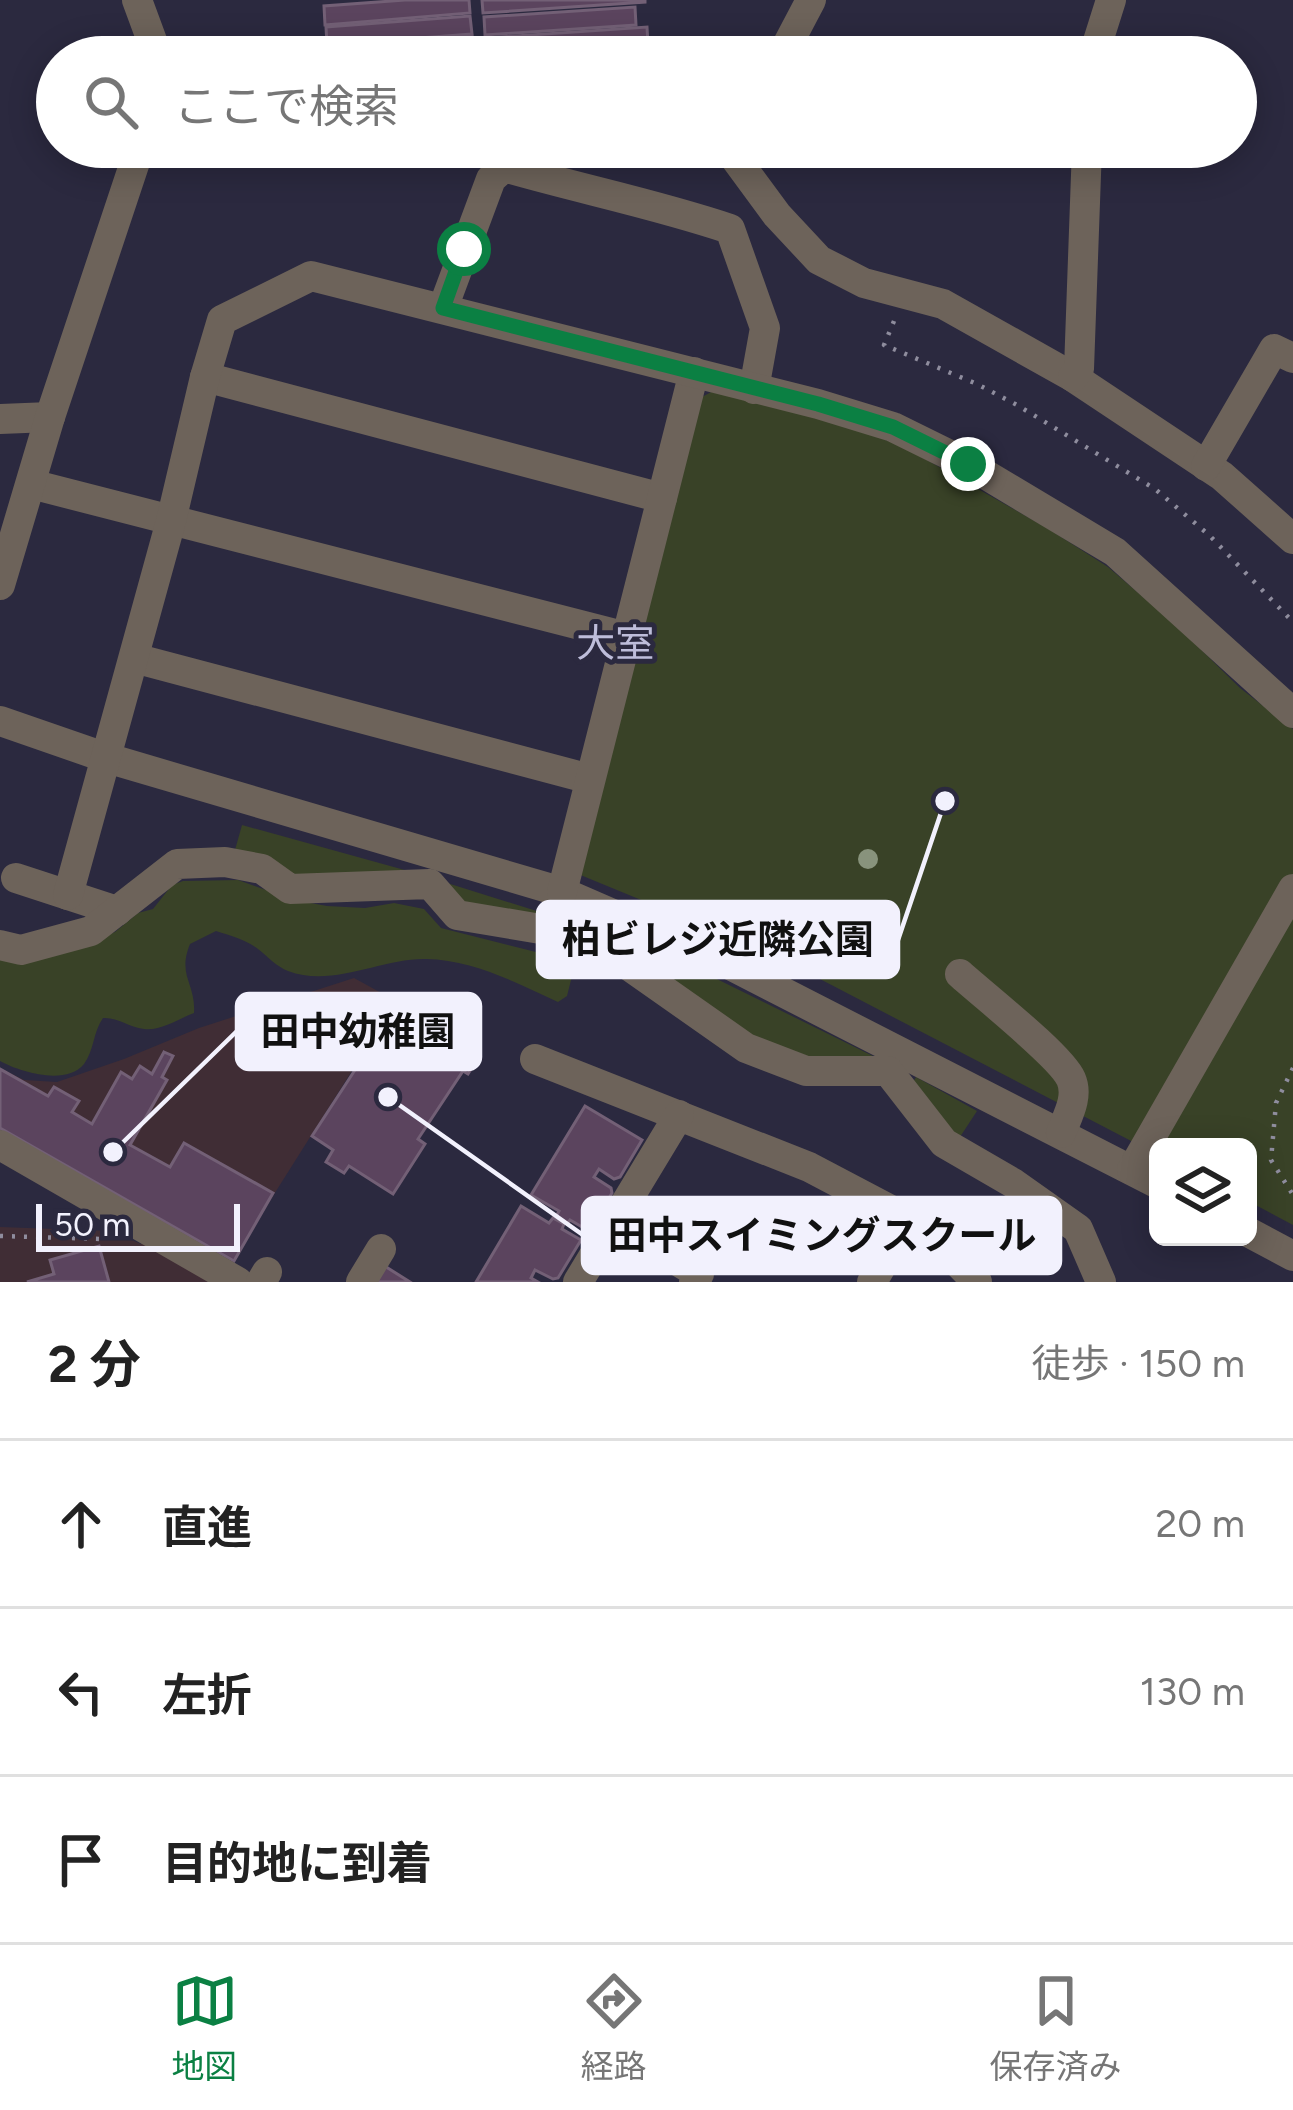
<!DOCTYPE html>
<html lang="ja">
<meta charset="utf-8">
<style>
:root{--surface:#fff;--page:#f2f2f2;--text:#222;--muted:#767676;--line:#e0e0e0;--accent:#0b8043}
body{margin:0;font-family:Figtree,"Noto Sans JP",sans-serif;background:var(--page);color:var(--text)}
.controls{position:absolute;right:36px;bottom:36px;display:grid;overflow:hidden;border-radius:18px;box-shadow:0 6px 30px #0003}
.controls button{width:108px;height:108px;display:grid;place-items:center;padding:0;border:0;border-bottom:3px solid var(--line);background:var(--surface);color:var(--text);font:60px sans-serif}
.scale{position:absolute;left:36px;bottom:30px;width:204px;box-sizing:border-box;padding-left:12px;border:6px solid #f2f1fd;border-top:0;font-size:33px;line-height:42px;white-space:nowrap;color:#f2f1fd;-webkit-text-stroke:9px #2b293f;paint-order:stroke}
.stop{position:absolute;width:36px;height:36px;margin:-27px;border:9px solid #0b8043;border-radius:50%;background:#fff}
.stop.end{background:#0b8043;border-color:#fff;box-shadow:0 3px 12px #0008}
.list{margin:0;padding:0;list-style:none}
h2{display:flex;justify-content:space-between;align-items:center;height:156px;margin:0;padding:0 48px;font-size:51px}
h2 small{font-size:39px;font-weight:400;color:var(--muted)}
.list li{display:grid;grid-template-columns:78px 1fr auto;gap:36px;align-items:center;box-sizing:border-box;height:168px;padding:0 48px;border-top:3px solid var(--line)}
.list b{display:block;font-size:45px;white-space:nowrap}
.list em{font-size:39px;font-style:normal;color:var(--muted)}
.icon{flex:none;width:66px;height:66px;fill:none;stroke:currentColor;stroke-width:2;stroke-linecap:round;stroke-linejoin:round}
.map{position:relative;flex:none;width:1293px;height:1282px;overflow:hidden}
.search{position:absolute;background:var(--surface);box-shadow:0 6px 30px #0003;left:36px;right:36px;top:36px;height:132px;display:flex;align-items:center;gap:30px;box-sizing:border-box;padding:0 42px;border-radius:66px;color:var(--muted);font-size:45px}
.sheet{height:660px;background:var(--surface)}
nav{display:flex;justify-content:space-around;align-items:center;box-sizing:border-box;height:168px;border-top:3px solid var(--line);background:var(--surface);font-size:33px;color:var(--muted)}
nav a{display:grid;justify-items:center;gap:6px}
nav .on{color:var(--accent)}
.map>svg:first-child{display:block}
.education{fill:#402d35}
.green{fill:#394227}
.building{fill:#5b445e;stroke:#736076;stroke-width:3}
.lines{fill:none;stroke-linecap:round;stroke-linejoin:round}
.path{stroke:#8f8d9e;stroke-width:4.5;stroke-dasharray:3 9;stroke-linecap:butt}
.minor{stroke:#6d635a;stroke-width:30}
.tree{fill:#88937c}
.route{stroke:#0b8043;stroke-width:15}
.labels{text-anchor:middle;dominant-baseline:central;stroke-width:10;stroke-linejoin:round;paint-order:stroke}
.neighbourhood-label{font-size:39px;fill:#bebdda;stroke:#2b293f}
.leader{fill:none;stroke:#f2f1fd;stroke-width:4.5}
.callout-dot{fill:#f2f1fd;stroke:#2b293f;stroke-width:4.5}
.callout{fill:#f2f1fd;stroke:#f2f1fd;stroke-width:4.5}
.callout-label{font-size:39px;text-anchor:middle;font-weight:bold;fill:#111}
</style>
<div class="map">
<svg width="1293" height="1282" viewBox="0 0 1293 1282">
<rect width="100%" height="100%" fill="#2b293f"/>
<g class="education">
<path d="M354,978L396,1001L232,1261L0,1129V1068L24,1080L57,1082L124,1059L199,1028Z"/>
<path d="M0,1227L111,1231L141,1244L146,1236L224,1282H0Z"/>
</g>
<g class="green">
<path d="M713,391L841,424L902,446L1047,528L1108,567L1176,625L1240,688L1293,729V1225L1248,1201V1147H1158V1155L770,953L578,874L702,397Z"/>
<path d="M242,825L419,874L292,881L233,857Z"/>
<path d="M238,880L294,900L327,906L365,908L394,903L424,909L441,928L564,959L574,968L567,996L558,1002C516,983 474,960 426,959C381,958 333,988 288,971C277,967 267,956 258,949C245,939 231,936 216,931L190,944C177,976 196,983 194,1013C178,1019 161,1031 144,1029C128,1027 118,1017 103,1018C93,1032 94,1051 84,1064C66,1086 20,1072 0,1061V953L67,952L115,932L138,913L153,909L172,885L183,881Z"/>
<path d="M444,882L578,924L459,911Z"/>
<path d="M611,933L654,948L875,1057L869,1068L750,1045L608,945Z"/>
<path d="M916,1077L977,1111L956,1143L912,1084Z"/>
</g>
<g class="building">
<path d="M405,0H469L470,13L325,25L324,6Z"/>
<path d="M482,0H645V2L483,13Z"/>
<path d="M635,7L636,25L485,35L484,17Z"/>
<path d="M470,16L472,34L327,45L326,27Z"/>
<path d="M647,27L648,45L485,56L484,38Z"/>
<path d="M472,36L474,54L328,57V48Z"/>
<path d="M396,1007L456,1045L459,1039L471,1047L468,1052L478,1058L468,1074L463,1071L418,1139L425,1144L393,1194L349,1166L344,1173L326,1162L333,1150L312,1136Z"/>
<path d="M164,1052L173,1056L162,1077L167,1080L130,1145L170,1167L184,1143L273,1193L234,1261L0,1128V1069L48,1096L54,1087L79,1101L72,1112L92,1124L121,1072L132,1079L140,1066L152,1074Z"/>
<path d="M585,1106L642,1140L620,1177L614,1179L599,1169L594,1177L611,1188L612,1193L589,1231L570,1220L567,1224L556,1217L559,1211L531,1195Z"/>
<path d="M521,1206L549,1223L553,1218L564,1224L562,1229L581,1240L558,1278L553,1279L535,1270L531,1278L538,1282H476Z"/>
<path d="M99,1246L109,1282H27L54,1274L50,1260Z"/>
<path d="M383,1265L410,1282H373Z"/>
</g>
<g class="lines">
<g class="path">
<path d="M894,321L884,345L977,384L1017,405L1155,489L1209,535L1293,622"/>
<path d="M1293,1068L1276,1103L1271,1160L1293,1195"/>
<path d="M0,1236L102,1239"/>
</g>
<g class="minor">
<path d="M137,0L158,57"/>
<path d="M781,57L811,0"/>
<path d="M1093,57L1111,0"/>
<path d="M242,147L259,149L296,147"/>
<path d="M727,147L777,215L819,260L864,283L943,304L1073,377L1222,476L1293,539"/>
<path d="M443,308L491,179L504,167C580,189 656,204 730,229L765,328L754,389"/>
<path d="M205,377L662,498"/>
<path d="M1073,377L1079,369L1087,147"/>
<path d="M0,419L50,417"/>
<path d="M1206,466L1274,349L1293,358"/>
<path d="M31,484L627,637"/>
<path d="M0,585L50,417L140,147"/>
<path d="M134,658L590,779"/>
<path d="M0,721L107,758L562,892L730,965L1158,1184"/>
<path d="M16,878L117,911"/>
<path d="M562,892L694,372"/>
<path d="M68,895L171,521L205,377L222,320L311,276L818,404L893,427L968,464L1115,552L1293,713"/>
<path d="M0,945L21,950L91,931L177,864L225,862L262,869L290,889L430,884L457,915L588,937L746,1048L806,1071H888L944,1143L1013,1183L1078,1229L1101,1282"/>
<path d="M960,974C983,995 1061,1056 1071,1079C1079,1097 1067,1117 1061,1133"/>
<path d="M535,1059L809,1167L923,1227L977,1282"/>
<path d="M0,1145L238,1282"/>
<path d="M1132,1170L1293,889"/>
<path d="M614,1222L699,1274L694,1282"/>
<path d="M1248,1232L1293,1256"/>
<path d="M261,1282L267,1272"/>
<path d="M361,1282L381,1249"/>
<path d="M578,1282L679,1115"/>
<path d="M872,1282L909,1219"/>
</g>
</g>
<circle class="tree" cx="868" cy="859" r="10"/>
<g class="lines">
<path class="route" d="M464,249L443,308L818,404L893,427L968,464"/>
</g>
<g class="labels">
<g class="neighbourhood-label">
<text x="615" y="643">大室</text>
</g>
</g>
<path class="leader" d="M945 801L898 940M113 1152L237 1031M388 1097L583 1235"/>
<g class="callout-dot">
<circle cx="945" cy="801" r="12"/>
<circle cx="113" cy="1152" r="12"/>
<circle cx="388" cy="1097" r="12"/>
</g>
<g class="callout">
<rect x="538" y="902" width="360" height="75" rx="12"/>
<rect x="237" y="994" width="243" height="75" rx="12"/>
<rect x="583" y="1198" width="477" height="75" rx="12"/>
</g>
<g class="callout-label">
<text x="718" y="953">柏ビレジ近隣公園</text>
<text x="358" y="1045">田中幼稚園</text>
<text x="822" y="1249">田中スイミングスクール</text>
</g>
</svg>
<div class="controls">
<button><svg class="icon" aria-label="layers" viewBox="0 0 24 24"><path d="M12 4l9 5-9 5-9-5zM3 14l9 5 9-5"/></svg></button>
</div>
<div class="scale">50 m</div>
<div class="stop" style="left:464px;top:249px"></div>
<div class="stop end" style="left:968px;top:464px"></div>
<div class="search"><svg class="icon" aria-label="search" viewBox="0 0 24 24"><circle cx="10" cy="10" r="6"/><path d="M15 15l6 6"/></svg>ここで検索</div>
</div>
<section class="sheet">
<h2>2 分<small>徒歩 · 150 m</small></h2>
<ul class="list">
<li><svg class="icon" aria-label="ahead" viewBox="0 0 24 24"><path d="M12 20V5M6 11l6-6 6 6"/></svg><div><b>直進</b></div><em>20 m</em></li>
<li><svg class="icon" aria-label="left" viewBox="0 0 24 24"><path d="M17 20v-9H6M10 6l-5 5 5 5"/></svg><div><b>左折</b></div><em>130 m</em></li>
<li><svg class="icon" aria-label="arrive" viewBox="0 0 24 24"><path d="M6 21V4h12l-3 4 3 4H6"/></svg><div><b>目的地に到着</b></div></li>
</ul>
</section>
<nav>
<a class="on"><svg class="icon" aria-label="map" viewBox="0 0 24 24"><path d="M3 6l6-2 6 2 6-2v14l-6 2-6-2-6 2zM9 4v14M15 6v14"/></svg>地図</a>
<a><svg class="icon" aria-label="directions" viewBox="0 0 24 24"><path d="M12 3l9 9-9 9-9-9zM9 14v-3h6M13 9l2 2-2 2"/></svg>経路</a>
<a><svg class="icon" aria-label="saved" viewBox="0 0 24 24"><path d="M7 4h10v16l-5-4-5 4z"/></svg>保存済み</a>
</nav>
